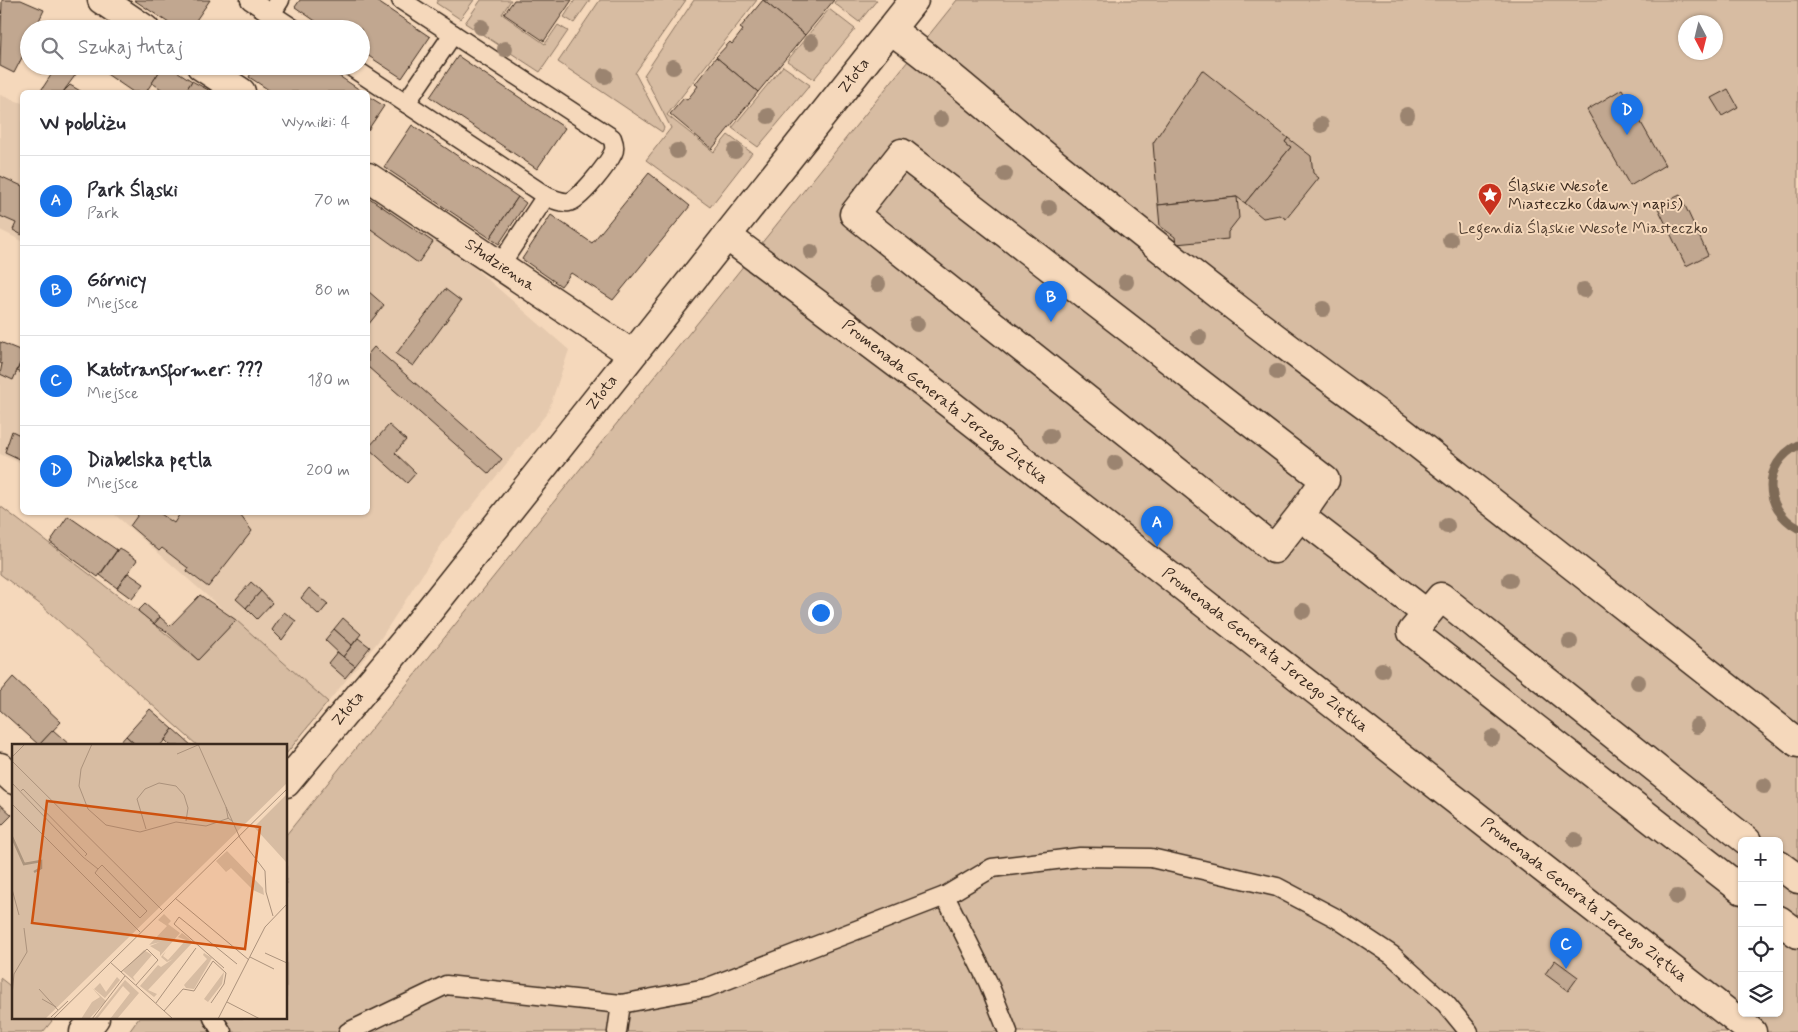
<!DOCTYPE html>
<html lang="pl">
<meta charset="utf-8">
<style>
:root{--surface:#fff;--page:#f2f2f3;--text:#2b2b33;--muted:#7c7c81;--line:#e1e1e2;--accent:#1a73e8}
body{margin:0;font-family:Mynerve,sans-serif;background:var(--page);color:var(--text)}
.controls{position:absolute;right:15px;bottom:15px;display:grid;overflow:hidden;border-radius:8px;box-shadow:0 1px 4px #0004}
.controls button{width:45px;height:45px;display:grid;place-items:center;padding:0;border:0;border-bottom:1px solid var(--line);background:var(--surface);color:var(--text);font:25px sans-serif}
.compass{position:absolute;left:1678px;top:15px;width:45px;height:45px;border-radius:50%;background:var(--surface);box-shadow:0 1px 4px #0004;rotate:173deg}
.you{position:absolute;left:820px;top:612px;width:18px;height:18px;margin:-12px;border:4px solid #fff;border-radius:50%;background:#1a73e8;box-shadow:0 0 0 8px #1a73e833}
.badge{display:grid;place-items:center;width:32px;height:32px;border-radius:50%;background:var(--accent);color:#fff;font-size:16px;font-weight:700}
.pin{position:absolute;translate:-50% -41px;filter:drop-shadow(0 1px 2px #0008)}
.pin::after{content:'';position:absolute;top:26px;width:18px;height:15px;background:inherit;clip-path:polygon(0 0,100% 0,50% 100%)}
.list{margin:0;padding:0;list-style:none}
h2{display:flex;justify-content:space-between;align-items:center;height:65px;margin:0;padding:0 20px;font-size:21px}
h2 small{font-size:16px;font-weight:400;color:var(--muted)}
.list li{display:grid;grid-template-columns:32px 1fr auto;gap:15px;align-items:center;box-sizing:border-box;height:90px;padding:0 20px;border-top:1px solid var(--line)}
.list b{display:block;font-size:19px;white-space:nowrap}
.list p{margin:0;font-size:16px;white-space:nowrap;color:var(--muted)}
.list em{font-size:16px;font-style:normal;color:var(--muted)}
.icon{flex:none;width:28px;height:28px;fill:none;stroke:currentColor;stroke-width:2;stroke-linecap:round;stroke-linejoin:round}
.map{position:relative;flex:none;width:1798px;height:1032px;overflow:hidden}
.search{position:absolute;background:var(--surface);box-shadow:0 1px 4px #0004;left:20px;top:20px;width:350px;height:55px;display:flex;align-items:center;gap:12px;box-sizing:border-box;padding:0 18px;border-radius:28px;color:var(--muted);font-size:19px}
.panel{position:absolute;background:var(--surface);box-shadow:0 1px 4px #0004;left:20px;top:90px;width:350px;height:425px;border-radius:8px}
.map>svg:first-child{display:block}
.built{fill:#e5c9ae}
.green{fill:#d7bca2;stroke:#897360;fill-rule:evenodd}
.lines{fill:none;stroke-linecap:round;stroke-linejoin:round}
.stream{stroke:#7e6a57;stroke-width:9}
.building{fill:#c1a790;stroke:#3b2a1e}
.lane-casing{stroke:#3b2a1e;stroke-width:21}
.street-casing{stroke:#3b2a1e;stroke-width:31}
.secondary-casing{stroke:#3b2a1e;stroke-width:31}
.lane{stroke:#f5d8bb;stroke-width:18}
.street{stroke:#f5d8bb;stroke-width:28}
.secondary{stroke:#f5d8bb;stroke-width:28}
.tree{fill:#9b8470}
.labels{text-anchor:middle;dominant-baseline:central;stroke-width:4;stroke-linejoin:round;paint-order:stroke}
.street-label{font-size:16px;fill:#3b2a1e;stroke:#f5d8bb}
.poi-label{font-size:16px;fill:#3b2a1e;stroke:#f5d8bb;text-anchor:start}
.park-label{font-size:16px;fill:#524032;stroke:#f5d8bb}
.inset-river{fill:none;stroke:#ab947d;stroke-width:2.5}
.inset-road{fill:none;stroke:#ab927c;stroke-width:1}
.view{fill:#ce520f;fill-opacity:0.15;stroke:#ce520f;stroke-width:2.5}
.inset-edge{fill:none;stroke:#3b2a1e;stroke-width:2.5}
</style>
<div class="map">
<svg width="1798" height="1032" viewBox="0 0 1798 1032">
<rect width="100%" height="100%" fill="#f5d8bb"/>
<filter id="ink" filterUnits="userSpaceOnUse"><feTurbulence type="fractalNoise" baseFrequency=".02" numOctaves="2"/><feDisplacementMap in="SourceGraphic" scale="10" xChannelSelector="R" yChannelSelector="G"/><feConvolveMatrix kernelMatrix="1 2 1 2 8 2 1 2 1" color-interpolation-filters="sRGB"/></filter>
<g filter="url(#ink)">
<g class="built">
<path d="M0,95L22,103V241L0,230Z"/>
<path d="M368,192L454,250L569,350L548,412L444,541L381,638L328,702L113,513L368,512Z"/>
<path d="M0,342L22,351V464L0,454Z"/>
</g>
<g class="green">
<path d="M438,0H474L460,19L436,3Z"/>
<path d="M481,0H511L502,14L545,44L558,25L568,31L540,72L465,23Z"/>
<path d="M575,0H590L574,23L564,17Z"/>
<path d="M600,0H686L635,73L664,128L662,132L558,62Z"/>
<path d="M694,0H757L667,115L714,152L728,135L752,153L710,207L646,160L671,128L644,75Z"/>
<path d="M836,0H877L859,22L834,3Z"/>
<path d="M957,0H1798V1032H129L139,1018H286V835ZM1686,22H1716V52H1686ZM1742,841H1779V1013H1742Z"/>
<path d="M829,9L855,29L814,79L787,61Z"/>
<path d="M783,66L810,85L758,147L732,128Z"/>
<path d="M0,506L138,611L198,660L236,620L328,702L286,754V746H198L41,605L0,574Z"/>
<path d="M0,978L14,989V1018H49L52,1021L43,1032H0Z"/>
</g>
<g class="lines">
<path class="stream" d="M1798,445C1762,464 1762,508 1798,528"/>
</g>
<g class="building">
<path d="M2,0H21L44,10L35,29H29V44L14,73L0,66Z"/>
<path d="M134,0H210L190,29H178Z"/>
<path d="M300,0H375L430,37L402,78L361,51V29H327L295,7Z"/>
<path d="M514,0H572L544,41L504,14Z"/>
<path d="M763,0H834L805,35Z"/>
<path d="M763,0L805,35L758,92L716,57L730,42L732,44L743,30L740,28Z"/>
<path d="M108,24L115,29H104Z"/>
<path d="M458,56L565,128L537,169L430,97Z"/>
<path d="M716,57L758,92L712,149L670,114L684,98L687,100L698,86L695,84Z"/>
<path d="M57,66H82L63,92H40Z"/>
<path d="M95,66H163L146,92H133Z"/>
<path d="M163,66H169L192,81L185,92H166L152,83Z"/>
<path d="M255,66H324L363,92H272L249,77Z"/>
<path d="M1202,70L1288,138L1285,142L1291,147L1245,203L1237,197L1158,205L1153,143Z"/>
<path d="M192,81L212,92H185Z"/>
<path d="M70,85L82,92H63Z"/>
<path d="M1622,89L1665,165L1630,186L1587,110Z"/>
<path d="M1728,89L1738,107L1722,116L1711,98Z"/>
<path d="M368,96L384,106L368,130Z"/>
<path d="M412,125L518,197L490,238L384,167Z"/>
<path d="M1288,138L1311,156L1313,173L1319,178L1286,219L1280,215L1263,218L1245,203L1291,147L1285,142Z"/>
<path d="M649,173L690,206L613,300L571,273L561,286L522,259L551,215L592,243Z"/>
<path d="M0,176L22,186V235L13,230L16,223L0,216Z"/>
<path d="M1680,195L1708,255L1686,266L1657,206Z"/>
<path d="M368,197L433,242L418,263L368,227Z"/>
<path d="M518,197L526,203L499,244L490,238Z"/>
<path d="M1237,197L1239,218L1228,232V239L1176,244L1175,237L1160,226L1158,205Z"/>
<path d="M445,289L461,301L413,366L396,354Z"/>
<path d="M368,291L384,305L368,325Z"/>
<path d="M0,342L22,351V359L13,380L0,374L2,364L0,363Z"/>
<path d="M374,347L502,459L489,474L368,367V354Z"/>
<path d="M22,359V373L17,371Z"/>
<path d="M389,425L406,440L395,453L416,473L407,483L368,448Z"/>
<path d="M12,431L22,436V460L5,452Z"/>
<path d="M140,512H158L174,523L181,512H238L252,531L208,587L187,571L188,568L162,548L159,551L130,526Z"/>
<path d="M68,516L117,550L98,577L50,542Z"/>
<path d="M119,548L137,560L117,588L100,575Z"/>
<path d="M128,573L144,584L132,599L117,588Z"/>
<path d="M251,582L261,591L246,608L236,599Z"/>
<path d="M309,588L328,604L319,615L301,598Z"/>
<path d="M261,591L272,603L257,619L246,608Z"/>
<path d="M200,595L236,620L198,660L166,631L154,624L160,617L170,626Z"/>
<path d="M145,604L160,617L154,624L138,611Z"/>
<path d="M284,612L296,621L282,640L272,630Z"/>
<path d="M343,618L361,634L352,645L334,629Z"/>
<path d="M334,629L352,645L343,657L325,640Z"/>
<path d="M358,638L370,647L355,666L343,657Z"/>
<path d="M337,652L355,666L345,678L328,663Z"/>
<path d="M13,677L61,722L39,745L0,710V692Z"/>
<path d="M150,709L173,729L160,746H137L126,736Z"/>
<path d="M173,729L192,746H171L165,740Z"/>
<path d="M53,730L71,746L39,745Z"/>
<path d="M126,736L137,746H117Z"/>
<path d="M0,804L12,815L0,827Z"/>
<path d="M1555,960L1578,977L1568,991L1545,974Z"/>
</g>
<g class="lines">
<defs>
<g id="lane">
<path d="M250,0L294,29"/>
<path d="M271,14L280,0"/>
<path d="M350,66L546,196C553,199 561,203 569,202C580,200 608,164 613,153C615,149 614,143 612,138L401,0"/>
<path d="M406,103L453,34"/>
<path d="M500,265L546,196"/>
<path d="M945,896L988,982L1008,1032"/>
<path d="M213,1018L222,1032"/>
<path d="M348,1032L446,985L621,1004L706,988L945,896L992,868L1080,857L1151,858L1277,887L1336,918L1392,955L1446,1004L1469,1032"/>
<path d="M617,1032L621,1004"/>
</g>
<g id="street">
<path d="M102,0L145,29"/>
<path d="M891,30C946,69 996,116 1049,159C1163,251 1279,344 1399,429L1798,743"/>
<path d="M201,66L241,92"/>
<path d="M368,177L632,354"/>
<path d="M727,236L932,390L1752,1032"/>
<path d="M1300,516L1274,549L854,214L902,153L1325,480L1300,516L1426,613"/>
<path d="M0,767L14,780"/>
<path d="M1779,865L1798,879"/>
<path d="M1742,890L1412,632L1441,597L1747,841"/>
<path d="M1779,920L1798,934"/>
</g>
<g id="secondary">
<path d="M286,783L405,641L914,0"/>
<path d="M84,1032L95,1018"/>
</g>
</defs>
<use href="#lane" class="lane-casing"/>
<use href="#street" class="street-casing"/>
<use href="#secondary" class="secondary-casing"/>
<use href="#lane" class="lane"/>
<use href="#street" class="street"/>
<use href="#secondary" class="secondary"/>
</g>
<g class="tree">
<circle cx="481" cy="27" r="8"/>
<circle cx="811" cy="42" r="8"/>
<circle cx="505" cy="49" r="8"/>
<circle cx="673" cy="67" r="8"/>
<circle cx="605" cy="76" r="8"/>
<circle cx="1407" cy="115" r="8"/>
<circle cx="768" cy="116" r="8"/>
<circle cx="941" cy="119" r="8"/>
<circle cx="1321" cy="125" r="8"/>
<circle cx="677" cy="151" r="8"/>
<circle cx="735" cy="151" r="8"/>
<circle cx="1005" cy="174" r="8"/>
<circle cx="1049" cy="208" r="8"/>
<circle cx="1450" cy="240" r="8"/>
<circle cx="811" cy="252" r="8"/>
<circle cx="1126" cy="282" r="8"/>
<circle cx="878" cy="284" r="8"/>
<circle cx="1584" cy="290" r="8"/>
<circle cx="1323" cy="309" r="8"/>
<circle cx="917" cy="324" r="8"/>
<circle cx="1199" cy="337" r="8"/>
<circle cx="1277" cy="372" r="8"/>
<circle cx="1050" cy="436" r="8"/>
<circle cx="1115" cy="463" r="8"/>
<circle cx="1158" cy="515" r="8"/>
<circle cx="1447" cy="526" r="8"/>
<circle cx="1510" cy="580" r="8"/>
<circle cx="1303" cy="611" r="8"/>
<circle cx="1570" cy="642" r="8"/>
<circle cx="1382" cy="670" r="8"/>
<circle cx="1638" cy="682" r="8"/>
<circle cx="1697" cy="726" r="8"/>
<circle cx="1492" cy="738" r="8"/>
<circle cx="1764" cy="786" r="8"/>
<circle cx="1575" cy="840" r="8"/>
<circle cx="1677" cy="897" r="8"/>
</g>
</g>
<defs>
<symbol id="sight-pin" viewBox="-11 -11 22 30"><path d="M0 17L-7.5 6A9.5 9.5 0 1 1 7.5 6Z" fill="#c8321e" stroke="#f5d8bb"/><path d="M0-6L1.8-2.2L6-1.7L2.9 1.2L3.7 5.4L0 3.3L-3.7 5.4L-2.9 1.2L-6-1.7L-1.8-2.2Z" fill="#fff"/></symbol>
</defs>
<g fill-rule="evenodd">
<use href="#sight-pin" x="1476" y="181" width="28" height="38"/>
</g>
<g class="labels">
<g class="street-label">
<text transform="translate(854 76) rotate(-52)">Złota</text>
<text transform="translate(500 265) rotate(34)">Studzienna</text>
<text transform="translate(602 393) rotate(-52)">Złota</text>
<text transform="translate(945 402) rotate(38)">Promenada Generała Jerzego Ziętka</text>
<text transform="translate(1265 650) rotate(38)">Promenada Generała Jerzego Ziętka</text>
<text transform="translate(348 709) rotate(-50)">Złota</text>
<text transform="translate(1584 900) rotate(38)">Promenada Generała Jerzego Ziętka</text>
</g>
<g class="poi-label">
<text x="1508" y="186">Śląskie Wesołe<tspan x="1508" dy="18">Miasteczko (dawny napis)</tspan></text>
</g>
<g class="park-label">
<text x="1583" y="228">Legendia Śląskie Wesołe Miasteczko</text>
</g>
</g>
<g transform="translate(12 744)">
<rect width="275" height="275" fill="#f5d8bb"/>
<path d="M0,0H275V39L33,275H0ZM275,50V117L274,118L242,83ZM215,107L251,144L252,151L241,146L219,124L214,128L204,117ZM152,170L159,177L156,180L168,189L148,212V208L138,202L148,198L137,201L155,182L146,176ZM170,189L181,198L136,246L145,250L142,253L128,242L146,221L149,223L161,215L155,218L149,213L154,207L151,212L156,216L174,196L166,193ZM132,206L140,211L121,233L124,238L111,227ZM192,209L200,214L182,245L174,244L172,241L195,215L191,211ZM212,228L210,240L196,258L192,255ZM105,233L108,236L93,254L82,245L88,239L94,248ZM113,236L127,249L105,275H98L118,249L111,242L85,275H82ZM80,244L94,257L77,275H69L80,258L88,253Z" fill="#d7bca2"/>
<path class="inset-river" d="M0,93L12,120L29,117V124L22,128"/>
<path class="inset-road" d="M80,0L69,25L67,42L76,65L94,81L128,88L164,78L194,82L217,74M186,0L214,63M165,10L186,1M0,13L13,0M0,17L150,166M0,39L71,113L86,125L83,129L128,174L135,167L90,121L86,125M9,47L11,45L75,110L73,112M0,60L128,188M220,77L216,74L214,63L228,94L253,127L254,148L261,172M134,85L125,55L133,45L147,39L164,42L172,51L176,64L174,77M0,145L7,171M163,154L237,216M253,209L275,219M238,213L262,225M98,218L161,275M212,224L162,180L167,173L225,220M109,228L135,205L146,216L124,241M27,245L46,266M0,251L2,230L15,208L12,184M30,255L44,263M215,258L248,275M144,259L184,204M152,267L171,245L182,247L201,217L214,229L212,240L199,259M39,273L56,257M41,275L275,45M80,275L113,232M206,275L253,183L275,160"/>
<path class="view" d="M35,57L248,83L233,205L20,179Z"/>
<rect width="275" height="275" class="inset-edge"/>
</g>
</svg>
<div class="controls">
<button>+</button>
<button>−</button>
<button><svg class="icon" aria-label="locate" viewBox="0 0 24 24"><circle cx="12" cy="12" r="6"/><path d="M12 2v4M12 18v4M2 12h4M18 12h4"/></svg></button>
<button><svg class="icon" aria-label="layers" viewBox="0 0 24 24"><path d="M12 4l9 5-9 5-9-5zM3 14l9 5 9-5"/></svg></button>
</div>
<svg class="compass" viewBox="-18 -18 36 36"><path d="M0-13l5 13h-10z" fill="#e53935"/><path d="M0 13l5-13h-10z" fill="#7c7c81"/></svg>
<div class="you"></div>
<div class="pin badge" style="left:1157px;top:547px">A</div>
<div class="pin badge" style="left:1051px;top:322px">B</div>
<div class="pin badge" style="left:1566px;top:969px">C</div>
<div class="pin badge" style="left:1627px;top:135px">D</div>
<div class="search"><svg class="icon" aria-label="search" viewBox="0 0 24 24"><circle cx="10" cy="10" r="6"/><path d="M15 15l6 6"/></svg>Szukaj tutaj</div>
<section class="panel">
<h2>W pobliżu<small>Wyniki: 4</small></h2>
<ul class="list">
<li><span class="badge">A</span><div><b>Park Śląski</b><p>Park</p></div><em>70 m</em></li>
<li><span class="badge">B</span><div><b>Górnicy</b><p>Miejsce</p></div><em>80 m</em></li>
<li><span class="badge">C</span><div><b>Katotransformer: ???</b><p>Miejsce</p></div><em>180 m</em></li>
<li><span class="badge">D</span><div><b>Diabelska pętla</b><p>Miejsce</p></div><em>200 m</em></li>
</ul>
</section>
</div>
